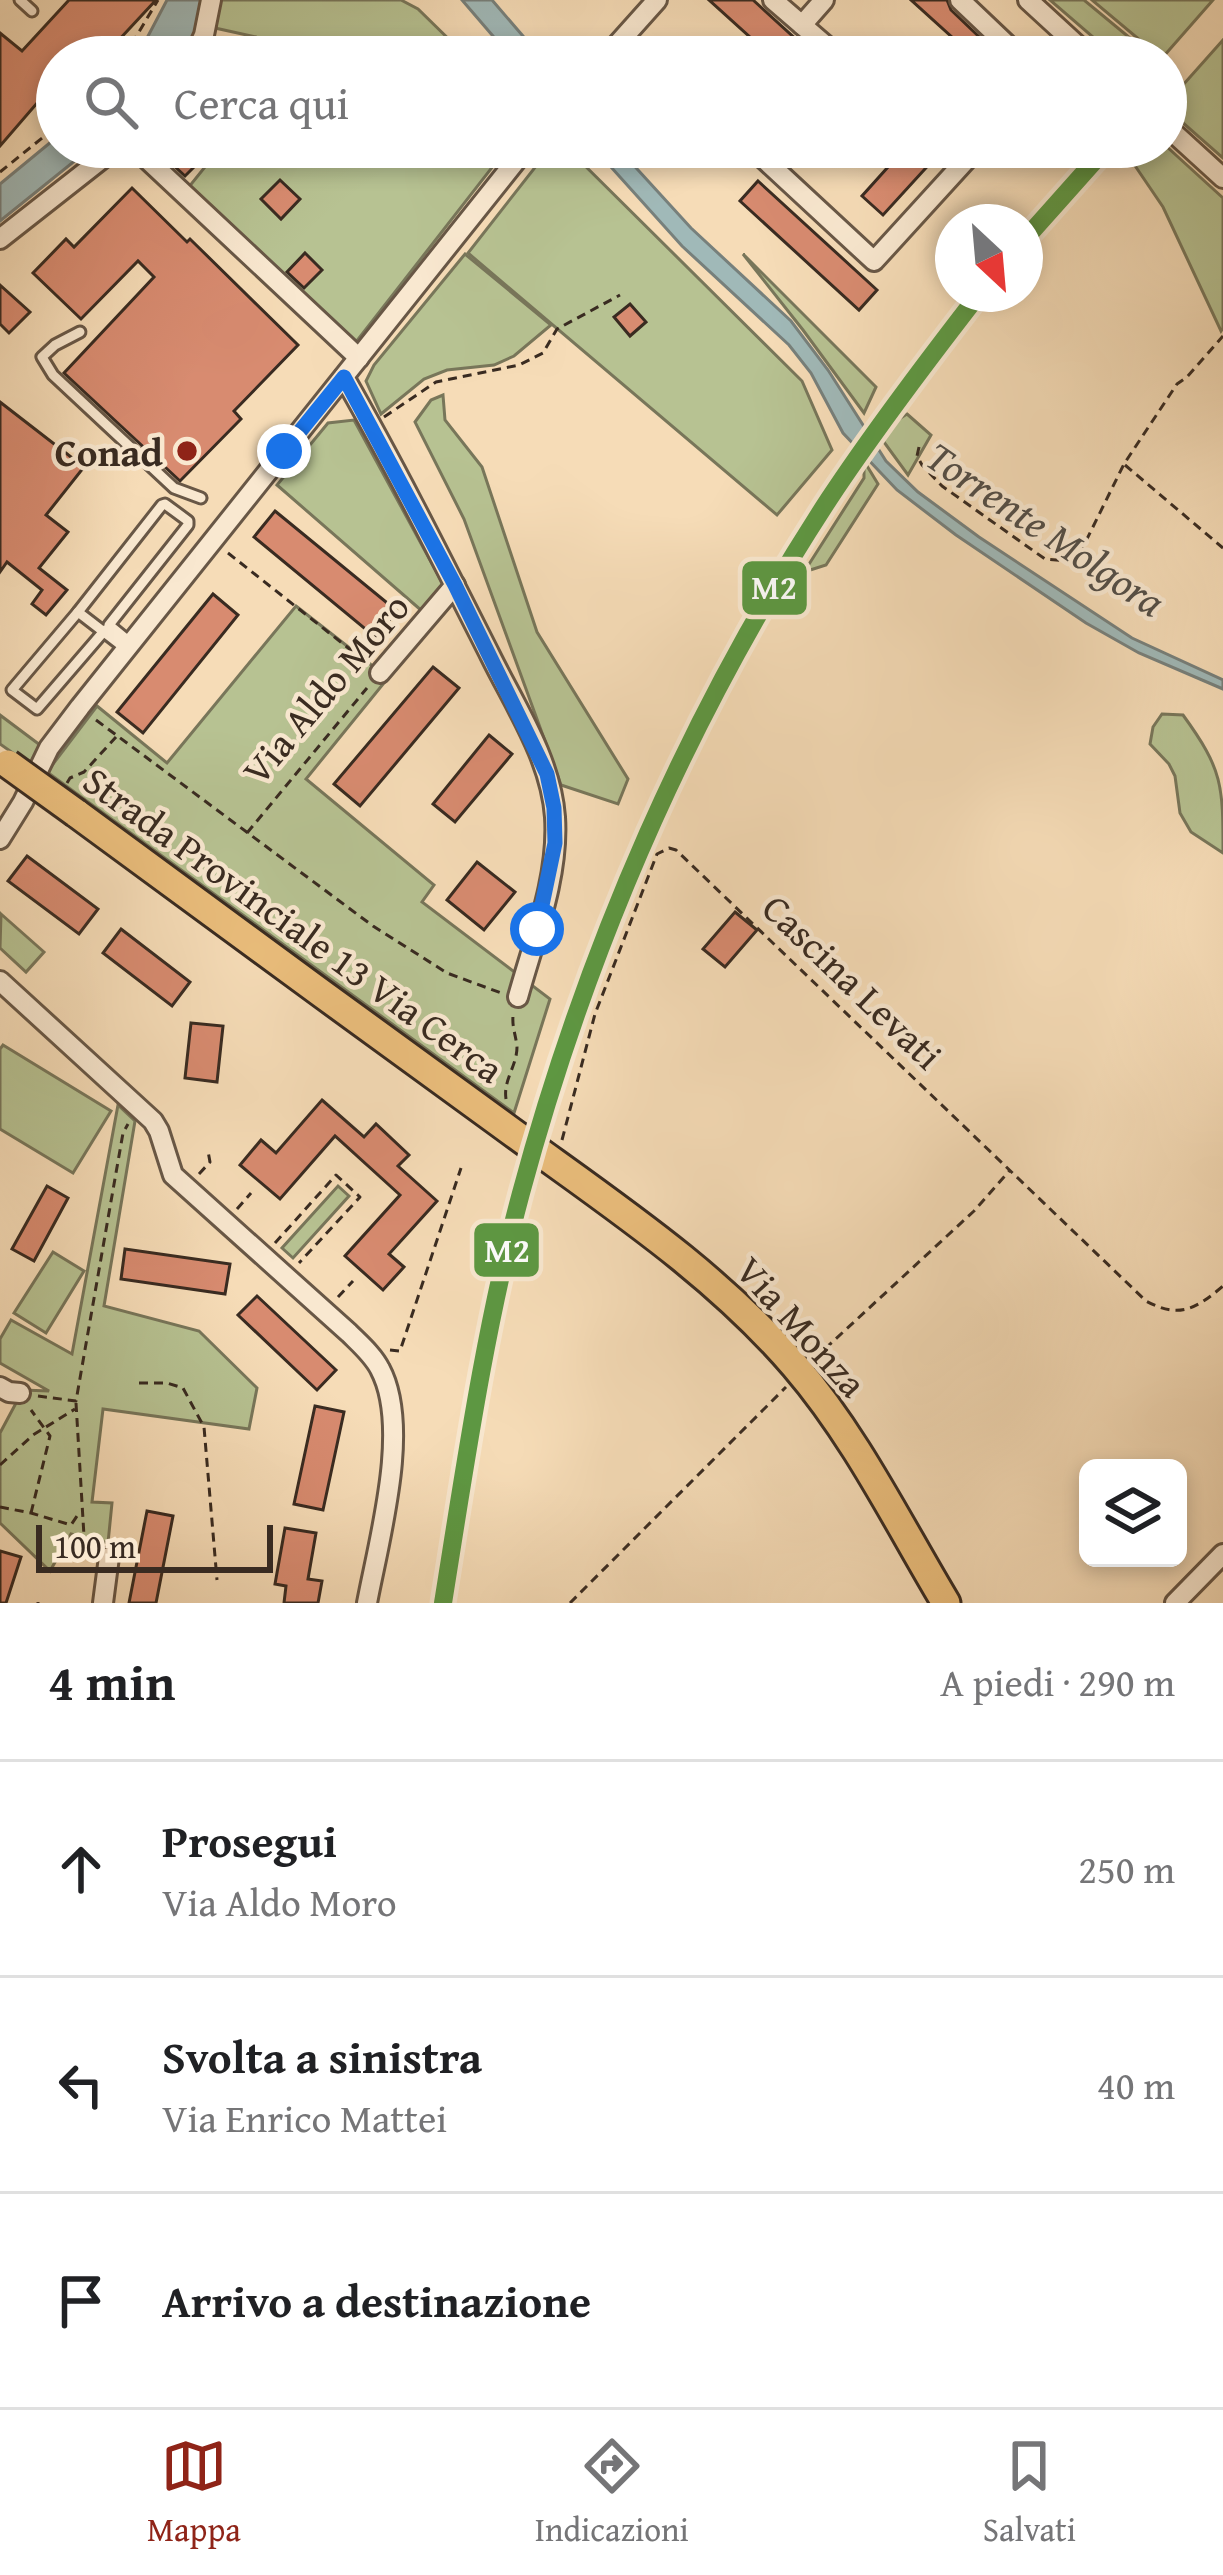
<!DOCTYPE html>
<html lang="it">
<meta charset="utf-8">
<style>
:root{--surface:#fff;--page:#f2f2f2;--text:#202124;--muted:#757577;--line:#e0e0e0;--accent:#8f2418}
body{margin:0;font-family:"Gentium Book Plus",serif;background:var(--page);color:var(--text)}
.controls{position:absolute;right:36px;bottom:36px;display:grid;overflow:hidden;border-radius:18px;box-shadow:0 6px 18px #0003}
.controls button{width:108px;height:108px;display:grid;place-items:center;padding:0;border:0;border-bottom:3px solid var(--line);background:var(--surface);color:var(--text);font:60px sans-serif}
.compass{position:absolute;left:935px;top:204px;width:108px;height:108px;border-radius:50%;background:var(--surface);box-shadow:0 6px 18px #0003;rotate:154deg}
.scale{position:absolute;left:36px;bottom:30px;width:237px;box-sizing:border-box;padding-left:12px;border:6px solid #392b21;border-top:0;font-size:33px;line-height:42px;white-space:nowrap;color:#392b21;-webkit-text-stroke:9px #f9e8d0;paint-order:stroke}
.stop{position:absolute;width:36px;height:36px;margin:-27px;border:9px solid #1a73e8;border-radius:50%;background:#fff}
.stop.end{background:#1a73e8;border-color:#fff;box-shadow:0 3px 12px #0008}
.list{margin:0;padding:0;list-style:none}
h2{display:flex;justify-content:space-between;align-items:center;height:156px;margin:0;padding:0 48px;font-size:51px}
h2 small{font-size:39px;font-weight:400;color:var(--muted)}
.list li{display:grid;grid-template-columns:78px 1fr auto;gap:36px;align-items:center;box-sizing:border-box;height:216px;padding:0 48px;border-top:3px solid var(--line)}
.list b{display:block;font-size:45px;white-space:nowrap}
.list p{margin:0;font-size:39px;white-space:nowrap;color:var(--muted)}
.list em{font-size:39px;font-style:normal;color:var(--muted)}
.icon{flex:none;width:66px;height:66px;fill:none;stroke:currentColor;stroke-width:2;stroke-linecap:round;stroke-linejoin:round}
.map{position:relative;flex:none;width:1223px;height:1603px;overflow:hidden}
.search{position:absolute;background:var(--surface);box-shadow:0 6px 18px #0003;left:36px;right:36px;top:36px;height:132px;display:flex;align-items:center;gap:30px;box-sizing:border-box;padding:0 42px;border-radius:66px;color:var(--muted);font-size:45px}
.sheet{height:804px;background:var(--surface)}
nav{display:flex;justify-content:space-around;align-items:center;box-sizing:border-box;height:168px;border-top:3px solid var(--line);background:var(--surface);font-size:33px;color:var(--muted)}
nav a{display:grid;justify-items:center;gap:6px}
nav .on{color:var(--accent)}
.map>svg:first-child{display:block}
.green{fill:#b7c292;stroke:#78765a;stroke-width:3}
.water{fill:#a0b9b8;stroke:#77807c;stroke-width:3}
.building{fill:#d88b70;stroke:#392b21;stroke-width:3}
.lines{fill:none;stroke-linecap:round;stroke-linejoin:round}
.lane-casing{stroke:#685746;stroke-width:15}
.street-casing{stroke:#685746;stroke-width:24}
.primary-casing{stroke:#392b21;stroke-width:33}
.path{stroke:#392b21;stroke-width:3;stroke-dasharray:9 6;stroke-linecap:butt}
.lane{stroke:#f9e8d0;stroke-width:9}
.street{stroke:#f9e8d0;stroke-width:18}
.primary{stroke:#ebbe7c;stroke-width:27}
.primary-bridge-casing{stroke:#392b21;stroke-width:33;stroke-linecap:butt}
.primary-bridge{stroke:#ebbe7c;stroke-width:27}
.metro-1-casing{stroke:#f9e8d0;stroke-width:27}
.metro-1{stroke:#5d9842;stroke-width:18}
.route{stroke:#1a73e8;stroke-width:15}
.poi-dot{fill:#8f2418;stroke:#f9e8d0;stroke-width:4.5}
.labels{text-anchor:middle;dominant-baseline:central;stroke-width:9;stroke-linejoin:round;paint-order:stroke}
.poi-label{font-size:39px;font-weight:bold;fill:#392b21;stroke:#f9e8d0;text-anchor:end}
.street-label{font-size:39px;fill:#392b21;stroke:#f9e8d0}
.water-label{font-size:42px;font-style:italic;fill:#534e47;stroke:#f9e8d0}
.line-badge{stroke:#f9e8d0;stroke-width:4.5}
.badge-label{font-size:33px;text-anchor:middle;font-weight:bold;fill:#fff}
</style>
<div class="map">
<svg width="1223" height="1603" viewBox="0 0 1223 1603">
<rect width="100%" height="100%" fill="#f6dcb7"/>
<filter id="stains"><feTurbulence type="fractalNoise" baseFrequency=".00167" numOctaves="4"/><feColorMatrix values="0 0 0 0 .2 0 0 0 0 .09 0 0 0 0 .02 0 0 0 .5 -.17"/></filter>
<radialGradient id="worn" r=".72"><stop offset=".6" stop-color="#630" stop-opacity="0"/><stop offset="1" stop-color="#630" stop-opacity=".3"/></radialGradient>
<g class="green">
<path d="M219,0H401L418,9L467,57H280L256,37L215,28Z"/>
<path d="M1050,0H1084L1153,57H1116Z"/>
<path d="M1092,0H1213L1163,57H1160Z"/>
<path d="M1223,40V158L1166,108V104Z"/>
<path d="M1166,146L1223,198V328L1221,331L1163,207L1125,151L1129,147Z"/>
<path d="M221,147H508L356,342L188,188Z"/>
<path d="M551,147H566L802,381L832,450L777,515L468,253Z"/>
<path d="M465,254L551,325L514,356L494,365L447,370L424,379L381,414L366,381L374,365Z"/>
<path d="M743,254L876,387L864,413L803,330Z"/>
<path d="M443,395L445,420L482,467L537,632L628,779L618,804L561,785L464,519L415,422L431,400Z"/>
<path d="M907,414L931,435L908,475L881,438L891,424Z"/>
<path d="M354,420L443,584L422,611L277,485L328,423Z"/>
<path d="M864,461L878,484L826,565L804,572L864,478Z"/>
<path d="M296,606L388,678L306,779L434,885L422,902L550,999L514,1113L47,772L97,706L167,763Z"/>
<path d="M1162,714L1183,715C1223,770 1223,785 1223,853L1191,832L1180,813L1175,776L1169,764L1150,744L1153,727Z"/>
<path d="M0,715L40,745L30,765L0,744Z"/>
<path d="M1,914L44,952L26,972L0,948Z"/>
<path d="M3,1045L111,1111L73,1173L0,1129V1049Z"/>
<path d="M118,1105L135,1121L104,1306L199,1331L257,1388L249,1429L103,1409L92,1502L112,1503L108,1543L71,1534L50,1571L0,1523V1433L23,1390L49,1391L0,1363V1339L11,1320L72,1354Z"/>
<path d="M338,1186L349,1196L293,1258L282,1248Z"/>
<path d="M53,1252L84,1271L46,1333L14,1313Z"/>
</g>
<g class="water">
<path d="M167,0H204C199,20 194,39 183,57H137Z"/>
<path d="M462,0H492L541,57H511Z"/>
<path d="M57,137V147H92L0,221V184Z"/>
<path d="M593,147H617L691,228L791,321L828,370L886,461L918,492L979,537L1132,638L1223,680V689L1139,653L1086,623L956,535L897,490L843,433L811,373L789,345L682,246Z"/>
</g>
<g class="building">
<path d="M69,0H156L103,57H57V80L0,146V33L22,51Z"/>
<path d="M709,0H753L811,53V57H772Z"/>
<path d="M911,0H947L951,10L995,52L990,57H974Z"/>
<path d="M154,147H214L185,176Z"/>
<path d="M906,147H945L883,215L862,196Z"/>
<path d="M280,180L300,199L281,219L261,199Z"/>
<path d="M758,181L877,290L859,310L740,201Z"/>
<path d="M132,188L187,242L190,239L298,345L234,411L241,419L180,481L64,373L154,277L138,261L81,319L33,273L66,239L74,247Z"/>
<path d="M305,253L322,270L304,288L287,272Z"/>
<path d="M0,285L30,312L9,333L0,324Z"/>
<path d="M630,304L646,322L630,336L614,317Z"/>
<path d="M0,402L84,467L46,515L68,532L39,568L67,590L46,615L32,604L42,590L7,562L0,572Z"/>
<path d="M275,511L397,611L375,637L254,537Z"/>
<path d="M213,594L238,615L143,733L117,712Z"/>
<path d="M433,667L459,688L360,806L334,784Z"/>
<path d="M489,735L512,754L455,822L433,804Z"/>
<path d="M27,856L98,909L79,934L8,881Z"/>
<path d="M477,862L515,892L484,930L447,900Z"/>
<path d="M735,912L757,930L725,967L703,949Z"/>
<path d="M121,929L190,982L172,1006L103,953Z"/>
<path d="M191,1023L223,1026L217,1082L185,1078Z"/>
<path d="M322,1100L364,1137L376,1124L409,1155L398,1166L437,1201L389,1254L404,1267L383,1290L345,1256L400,1195L335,1136L280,1199L240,1165L261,1140L276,1153Z"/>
<path d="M47,1186L68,1198L34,1261L12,1249Z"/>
<path d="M125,1249L230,1264L225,1294L121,1279Z"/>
<path d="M257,1296L336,1370L317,1390L238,1315Z"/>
<path d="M315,1406L344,1412L323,1510L294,1504Z"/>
<path d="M147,1511L173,1516L156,1603H129Z"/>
<path d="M285,1528L316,1533L308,1579L322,1581L318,1603H284L286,1586L275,1584Z"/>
<path d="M0,1551L21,1557L6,1603H0Z"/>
</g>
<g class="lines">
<defs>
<g id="lane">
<path d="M20,0L32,11"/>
<path d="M80,332L55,345L42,357L53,375L174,488L201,498"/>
<path d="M78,612L12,690L37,709L105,630"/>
<path d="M126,649L78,612L162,505L165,504L188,521V525L109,625L131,643"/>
</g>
<g id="street">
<path d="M773,0L831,50L824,57"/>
<path d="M960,0L1020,57"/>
<path d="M1028,0L1090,57"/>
<path d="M802,25L824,0"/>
<path d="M194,57L204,35L211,0"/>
<path d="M606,57L657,0"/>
<path d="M1166,126L1223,178"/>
<path d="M134,147L359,358"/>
<path d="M751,147L874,261L978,147"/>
<path d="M0,239L117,147"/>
<path d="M344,377C396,468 443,562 490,655C515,706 551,759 555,817C559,877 534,939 518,997"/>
<path d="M380,673L455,585"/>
<path d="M0,839L23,802L49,748L80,707L527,147"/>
<path d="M0,981L153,1121L159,1131L173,1175L349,1333C360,1344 373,1355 380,1369C411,1427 379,1539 367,1603"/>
<path d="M0,1387L9,1392L20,1393"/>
<path d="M103,1603L109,1557"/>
<path d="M1175,1603L1223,1554"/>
</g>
<path id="primary" d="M76,813C217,917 359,1021 501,1124C603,1199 712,1269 795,1366C856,1437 898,1523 946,1603"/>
</defs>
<use href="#lane" class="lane-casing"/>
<use href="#street" class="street-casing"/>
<use href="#primary" class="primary-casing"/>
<g class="path">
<path d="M124,57L158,0"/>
<path d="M0,172L57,126"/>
<path d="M384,417L436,382L519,365L543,353L557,329L620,295"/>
<path d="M919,447L917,456L922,465L942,486L1045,559L1067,561L1084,545L1124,464L1177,384L1187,377L1223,336"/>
<path d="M1125,465L1223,548"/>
<path d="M228,553L366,662"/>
<path d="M96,720L373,926L447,973L504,994"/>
<path d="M67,783L70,778L84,772L116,737"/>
<path d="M247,833L367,688"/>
<path d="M506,1099C503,1080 517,1066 517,1047C516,1036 512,1027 513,1016"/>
<path d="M562,1140L595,1014L657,854L669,848L676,850L1146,1301C1179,1319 1196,1309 1223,1286"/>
<path d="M199,1174L210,1162L208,1151"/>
<path d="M237,1209L251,1193"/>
<path d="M275,1243L336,1175L360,1197L299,1263"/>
<path d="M338,1297L353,1281"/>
<path d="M390,1350L400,1351L461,1168"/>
<path d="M814,1359L974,1211L1010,1170"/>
<path d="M139,1383H167L183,1388L204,1427L217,1580"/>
<path d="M38,1396L76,1401L123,1133L128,1124"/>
<path d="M76,1403L84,1536L92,1545V1551"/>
<path d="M0,1465L33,1435L75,1409"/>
<path d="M0,1507L31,1513L71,1525L79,1513"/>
<path d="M31,1513L50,1436L31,1410"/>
<path d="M38,1602V1603"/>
<path d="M570,1603L786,1387"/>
</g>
<use href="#lane" class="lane"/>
<use href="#street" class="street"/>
<use href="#primary" class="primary"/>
<defs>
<path id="primary-bridge" d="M8,764L76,813"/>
</defs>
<use href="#primary-bridge" class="primary-bridge-casing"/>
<use href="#primary-bridge" class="primary-bridge"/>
<defs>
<g id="metro-1">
<path d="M1025,239L1107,147"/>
<path d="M443,1603C465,1466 485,1327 521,1193C587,948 690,712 829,499C876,428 927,361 979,294"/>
</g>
</defs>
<use href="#metro-1" class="metro-1-casing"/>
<use href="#metro-1" class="metro-1"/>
</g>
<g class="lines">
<path class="route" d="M284,451L344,377L455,585L547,774L554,808L555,843L537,929"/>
</g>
<circle class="poi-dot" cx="187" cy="451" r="12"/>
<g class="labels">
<g class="poi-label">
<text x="163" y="451">Conad</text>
</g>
<g class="street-label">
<text transform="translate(325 688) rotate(-50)">Via Aldo Moro</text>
<text transform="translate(294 924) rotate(36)">Strada Provinciale 13 Via Cerca</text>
<text transform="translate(853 981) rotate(44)">Cascina Levati</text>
<text transform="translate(802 1326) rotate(48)">Via Monza</text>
</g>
<g class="water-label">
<text transform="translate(1046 528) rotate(34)">Torrente Molgora</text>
</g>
</g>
<g class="line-badge">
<rect x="740" y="559" width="69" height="58" rx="12" fill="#5d9842"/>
<rect x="472" y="1221" width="69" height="58" rx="12" fill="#5d9842"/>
</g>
<g class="badge-label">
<text x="774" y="599">M2</text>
<text x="507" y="1262">M2</text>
</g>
<rect width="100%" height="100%" filter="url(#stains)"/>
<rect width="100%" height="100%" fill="url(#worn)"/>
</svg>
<div class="controls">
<button><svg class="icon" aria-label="layers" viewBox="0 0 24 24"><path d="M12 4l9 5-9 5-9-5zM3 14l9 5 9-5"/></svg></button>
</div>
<svg class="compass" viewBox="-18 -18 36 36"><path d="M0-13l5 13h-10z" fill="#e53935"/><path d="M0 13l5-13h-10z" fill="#757577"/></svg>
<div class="scale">100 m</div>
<div class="stop" style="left:537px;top:929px"></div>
<div class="stop end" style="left:284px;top:451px"></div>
<div class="search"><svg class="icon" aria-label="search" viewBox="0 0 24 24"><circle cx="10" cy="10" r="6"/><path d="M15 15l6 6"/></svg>Cerca qui</div>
</div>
<section class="sheet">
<h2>4 min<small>A piedi · 290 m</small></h2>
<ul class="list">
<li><svg class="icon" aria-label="ahead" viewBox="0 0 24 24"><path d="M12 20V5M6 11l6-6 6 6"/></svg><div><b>Prosegui</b><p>Via Aldo Moro</p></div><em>250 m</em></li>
<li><svg class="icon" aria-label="left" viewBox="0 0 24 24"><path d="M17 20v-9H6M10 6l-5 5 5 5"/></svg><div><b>Svolta a sinistra</b><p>Via Enrico Mattei</p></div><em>40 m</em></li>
<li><svg class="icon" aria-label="arrive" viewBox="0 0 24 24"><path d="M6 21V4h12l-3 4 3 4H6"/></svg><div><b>Arrivo a destinazione</b></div></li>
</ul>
</section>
<nav>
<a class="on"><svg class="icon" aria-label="map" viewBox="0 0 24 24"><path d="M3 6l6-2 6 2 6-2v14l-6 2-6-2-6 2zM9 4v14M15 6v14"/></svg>Mappa</a>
<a><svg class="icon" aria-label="directions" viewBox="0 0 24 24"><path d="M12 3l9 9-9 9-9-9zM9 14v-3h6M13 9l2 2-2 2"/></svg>Indicazioni</a>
<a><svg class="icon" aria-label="saved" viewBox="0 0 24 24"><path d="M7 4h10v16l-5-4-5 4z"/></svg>Salvati</a>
</nav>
